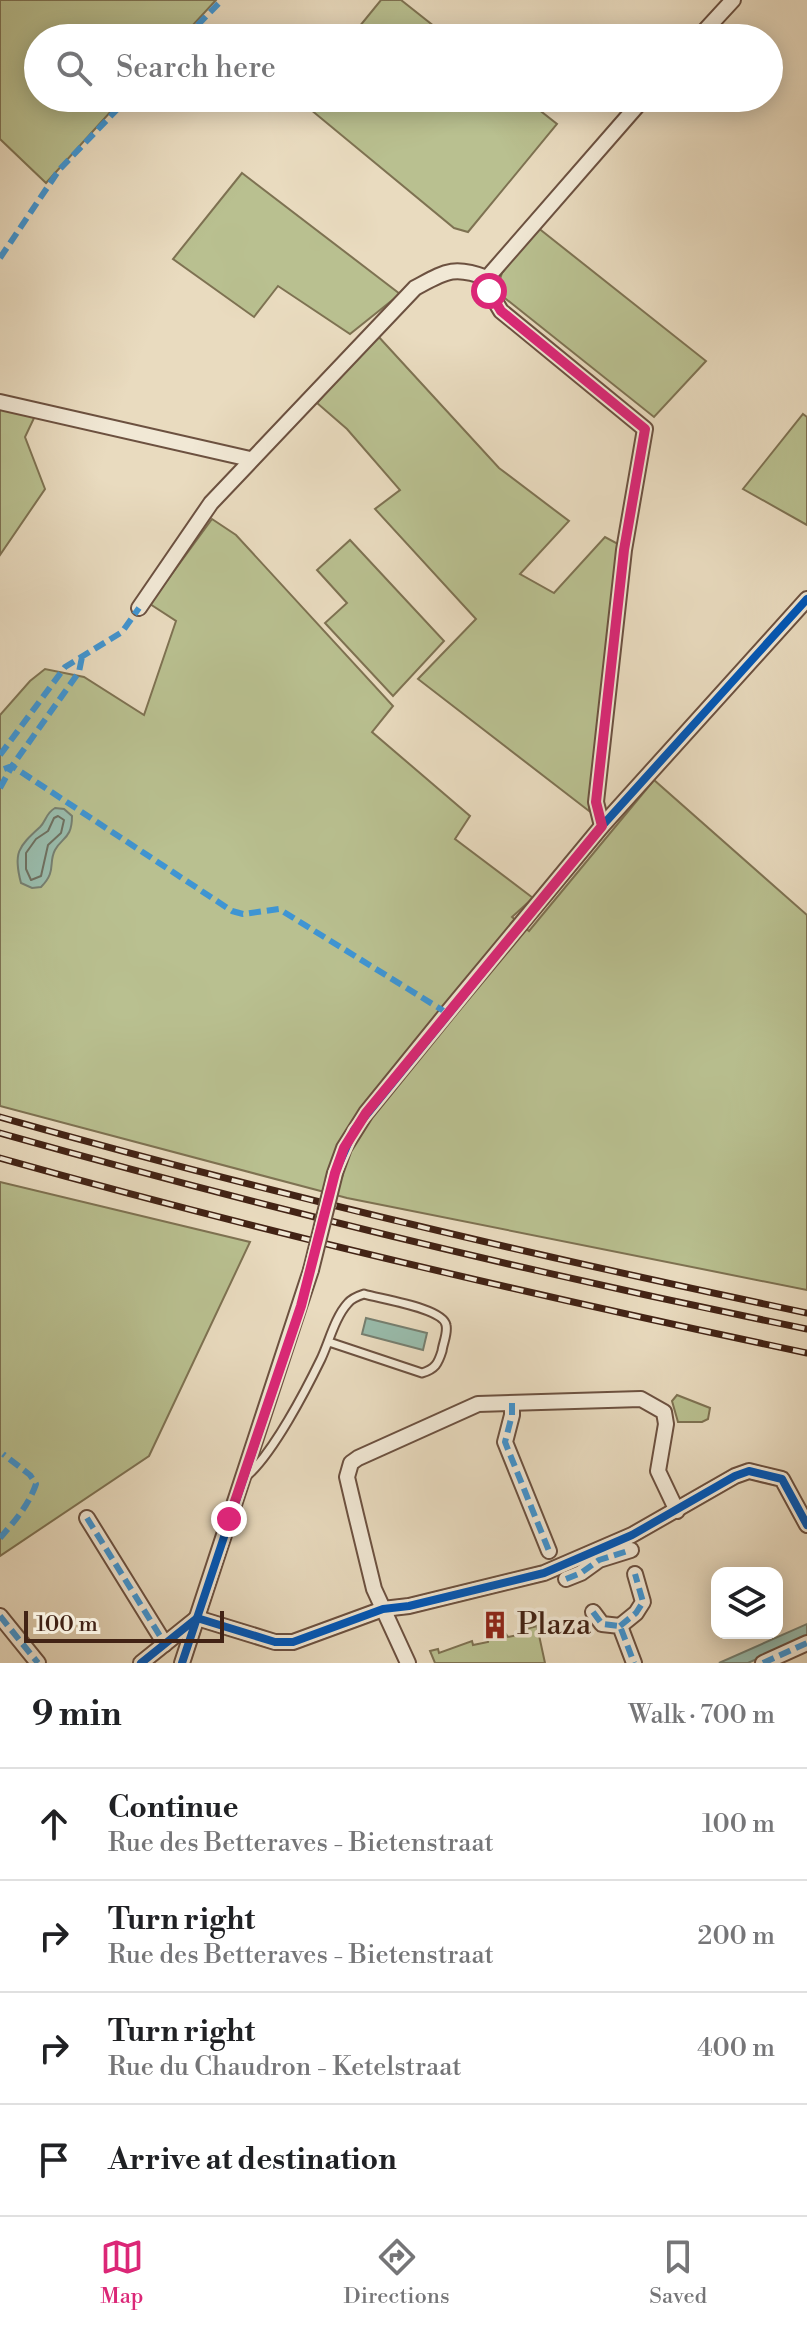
<!DOCTYPE html>
<meta charset="utf-8">
<style>
:root{--surface:#fff;--page:#f2f2f2;--text:#202124;--muted:#757577;--line:#e0e0e0;--accent:#db2777}
body{margin:0;font-family:"Libre Bodoni",serif;background:var(--page);color:var(--text)}
.controls{position:absolute;right:24px;bottom:24px;display:grid;overflow:hidden;border-radius:16px;box-shadow:0 4px 20px #0003}
.controls button{width:72px;height:72px;display:grid;place-items:center;padding:0;border:0;border-bottom:2px solid var(--line);background:var(--surface);color:var(--text);font:40px sans-serif}
.scale{position:absolute;left:24px;bottom:20px;width:200px;box-sizing:border-box;padding-left:8px;border:4px solid #422315;border-top:0;font-size:22px;line-height:28px;white-space:nowrap;color:#422315;-webkit-text-stroke:6px #f1e8d5;paint-order:stroke}
.stop{position:absolute;width:24px;height:24px;margin:-18px;border:6px solid #db2777;border-radius:50%;background:#fff}
.stop.end{background:#db2777;border-color:#fff;box-shadow:0 2px 8px #0008}
.list{margin:0;padding:0;list-style:none}
h2{display:flex;justify-content:space-between;align-items:center;height:104px;margin:0;padding:0 32px;font-size:34px}
h2 small{font-size:26px;font-weight:400;color:var(--muted)}
.list li{display:grid;grid-template-columns:52px 1fr auto;gap:24px;align-items:center;box-sizing:border-box;height:112px;padding:0 32px;border-top:2px solid var(--line)}
.list b{display:block;font-size:30px;white-space:nowrap}
.list p{margin:0;font-size:26px;white-space:nowrap;color:var(--muted)}
.list em{font-size:26px;font-style:normal;color:var(--muted)}
.icon{flex:none;width:44px;height:44px;fill:none;stroke:currentColor;stroke-width:2;stroke-linecap:round;stroke-linejoin:round}
.map{position:relative;flex:none;width:807px;height:1663px;overflow:hidden}
.search{position:absolute;background:var(--surface);box-shadow:0 4px 20px #0003;left:24px;right:24px;top:24px;height:88px;display:flex;align-items:center;gap:20px;box-sizing:border-box;padding:0 28px;border-radius:44px;color:var(--muted);font-size:30px}
.sheet{height:552px;background:var(--surface)}
nav{display:flex;justify-content:space-around;align-items:center;box-sizing:border-box;height:112px;border-top:2px solid var(--line);background:var(--surface);font-size:22px;color:var(--muted)}
nav a{display:grid;justify-items:center;gap:4px}
nav .on{color:var(--accent)}
.map>svg:first-child{display:block}
.green{fill:#b9c090;stroke:#7e7252;stroke-width:2}
.water{fill:#99bcac;stroke:#767f70;stroke-width:2}
.lines{fill:none;stroke-linecap:round;stroke-linejoin:round}
.shore{stroke:#6e7060;stroke-width:2}
.lane-casing{stroke:#6c5140;stroke-width:11}
.street-casing{stroke:#6c5140;stroke-width:18}
.lane{stroke:#f1e8d5;stroke-width:7}
.street{stroke:#f1e8d5;stroke-width:14}
.rail-casing{stroke:#422315;stroke-width:7}
.rail{stroke:#f1e8d5;stroke-width:4;stroke-dasharray:12;stroke-linecap:butt}
.street-bridge-casing{stroke:#6c5140;stroke-width:18;stroke-linecap:butt}
.street-bridge{stroke:#f1e8d5;stroke-width:14}
.quiet{stroke:#3f95d3;stroke-width:6;stroke-dasharray:12 6;stroke-linecap:butt}
.cycleway-casing{stroke:#f1e8d5;stroke-width:13}
.cycleway{stroke:#0057b8;stroke-width:8}
.route{stroke:#db2777;stroke-width:10}
.labels{text-anchor:middle;dominant-baseline:central;stroke-width:7;stroke-linejoin:round;paint-order:stroke}
.poi-label{font-size:30px;fill:#422315;stroke:#f1e8d5;text-anchor:start}
</style>
<div class="map">
<svg width="807" height="1663" viewBox="0 0 807 1663">
<rect width="100%" height="100%" fill="#e9dbbf"/>
<filter id="stains"><feTurbulence type="fractalNoise" baseFrequency=".0025" numOctaves="4"/><feColorMatrix values="0 0 0 0 .2 0 0 0 0 .09 0 0 0 0 .02 0 0 0 .5 -.17"/></filter>
<radialGradient id="worn" r=".72"><stop offset=".6" stop-color="#630" stop-opacity="0"/><stop offset="1" stop-color="#630" stop-opacity=".3"/></radialGradient>
<g class="green">
<path d="M0,0H216L181,38H38V98H123L46,183L0,139Z"/>
<path d="M381,0H401L449,38H350Z"/>
<path d="M301,98H524L557,124L468,232L454,228L299,100Z"/>
<path d="M242,173L400,294L350,334L278,286L254,317L173,259Z"/>
<path d="M537,227L706,361L654,417L501,295L497,288L502,273Z"/>
<path d="M377,335L499,468L569,521L520,574L554,593L605,537L620,545L598,752L589,811L418,679L476,619L375,509L400,490L347,429L317,403Z"/>
<path d="M0,408L35,416L25,437L45,489L0,555Z"/>
<path d="M803,414L807,417V525L743,489Z"/>
<path d="M212,519L236,535L393,706L372,732L470,816L455,839L533,898L512,917L529,931L654,780L807,915V1290L347,1198L0,1106V715L30,681L45,669L84,677L144,715L176,621L150,604Z"/>
<path d="M350,540L444,641L393,696L325,623L347,603L317,570Z"/>
<path d="M0,1182L250,1242L149,1456L0,1556Z"/>
<path d="M677,1395L710,1408L708,1419L702,1422H678L672,1401Z"/>
<path d="M537,1626L545,1663H435L430,1651L438,1649L439,1653L472,1641L473,1645L488,1642V1638L506,1634L508,1637L523,1634L522,1630Z"/>
</g>
<g class="water">
<path d="M55,808L64,809L72,816C72,839 62,837 55,850C48,863 57,871 41,887L32,888L21,883C13,853 18,847 40,827C46,821 46,813 55,808Z"/>
<path d="M366,1318L427,1333L423,1350L362,1334Z"/>
<path d="M807,1624V1636L748,1663H719Z"/>
</g>
<g class="lines">
<path class="shore" d="M58,816L64,820L61,833L48,845L41,876L31,880L26,869V853L36,839L48,831L54,818Z"/>
<defs>
<path id="lane" d="M248,1475C274,1451 305,1392 321,1359C329,1342 335,1317 348,1303C352,1298 358,1296 364,1294C380,1299 443,1308 446,1325C448,1333 443,1343 442,1351C438,1364 435,1369 422,1373L329,1342"/>
<g id="street">
<path d="M698,38L733,0"/>
<path d="M487,278L489,291L501,311L645,429L624,550L596,802L602,826"/>
<path d="M0,402L250,459"/>
<path d="M139,608L211,503L415,288C445,272 453,265 487,278L644,98"/>
<path d="M335,1173L344,1148L366,1113L447,1013L602,826L807,599"/>
<path d="M512,1403V1415L505,1442L549,1551"/>
<path d="M87,1518L165,1644"/>
<path d="M566,1579L581,1573L599,1560L631,1550"/>
<path d="M593,1612L602,1624L620,1626L634,1663"/>
<path d="M0,1616L38,1663"/>
<path d="M620,1626L636,1613L643,1602L635,1574"/>
<path d="M141,1663L197,1618L275,1642H293L383,1609L409,1606L544,1573L632,1535L735,1476L749,1471L782,1479L807,1525"/>
<path d="M182,1663L311,1270"/>
<path d="M408,1663L374,1589L356,1515L347,1477L351,1463L358,1458L478,1404L641,1399L664,1412L666,1424L658,1471L677,1511"/>
<path d="M763,1663L807,1643"/>
</g>
</defs>
<use href="#lane" class="lane-casing"/>
<use href="#street" class="street-casing"/>
<use href="#lane" class="lane"/>
<use href="#street" class="street"/>
<defs>
<g id="rail">
<path d="M0,1117C266,1193 536,1256 807,1313"/>
<path d="M0,1133C266,1208 536,1274 807,1329"/>
<path d="M0,1158C266,1233 536,1296 807,1353"/>
</g>
</defs>
<use href="#rail" class="rail-casing"/>
<use href="#rail" class="rail"/>
<defs>
<path id="street-bridge" d="M311,1270L335,1173"/>
</defs>
<use href="#street-bridge" class="street-bridge-casing"/>
<use href="#street-bridge" class="street-bridge"/>
<g class="quiet">
<path d="M185,38L222,0"/>
<path d="M0,258L59,170L128,98"/>
<path d="M0,755L65,667L122,632L139,608"/>
<path d="M4,769L12,766L79,672L82,657"/>
<path d="M0,788L12,766L232,911L243,914L279,909L447,1013"/>
<path d="M512,1403V1415L505,1442L549,1551"/>
<path d="M87,1518L165,1644"/>
<path d="M0,1538C14,1522 29,1505 36,1484L30,1475L3,1454"/>
<path d="M566,1579L581,1573L599,1560L631,1550"/>
<path d="M593,1612L602,1624L620,1626L634,1663"/>
<path d="M0,1616L38,1663"/>
<path d="M620,1626L636,1613L643,1602L635,1574"/>
<path d="M763,1663L807,1643"/>
</g>
<defs>
<g id="cycleway">
<path d="M141,1663L197,1618L275,1642H293L383,1609L409,1606L544,1573L632,1535L735,1476L749,1471L782,1479L807,1525"/>
<path d="M182,1663L301,1306L335,1173L354,1130L602,826L807,599"/>
</g>
</defs>
<use href="#cycleway" class="cycleway-casing"/>
<use href="#cycleway" class="cycleway"/>
</g>
<g class="lines">
<path class="route" d="M229,1519L301,1306L335,1173L344,1148L366,1113L602,826L596,802L624,550L645,429L501,311L489,291"/>
</g>
<defs>
<symbol id="building-bare" viewBox="-9 -9 18 18"><path d="M-4-6H4V6H1V3H-1V6H-4ZM-2.5-4.3h1.7v1.8h-1.7ZM.8-4.3h1.7v1.8H.8ZM-2.5-1h1.7V.8h-1.7ZM.8-1h1.7V.8H.8Z" fill="#8f2418" stroke="#f1e8d5" stroke-width="2.5" paint-order="stroke"/></symbol>
</defs>
<g fill-rule="evenodd">
<use href="#building-bare" x="475" y="1605" width="40" height="40"/>
</g>
<g class="labels">
<g class="poi-label">
<text x="517" y="1625">Plaza</text>
</g>
</g>
<rect width="100%" height="100%" filter="url(#stains)"/>
<rect width="100%" height="100%" fill="url(#worn)"/>
</svg>
<div class="controls">
<button><svg class="icon" aria-label="layers" viewBox="0 0 24 24"><path d="M12 4l9 5-9 5-9-5zM3 14l9 5 9-5"/></svg></button>
</div>
<div class="scale">100 m</div>
<div class="stop" style="left:489px;top:291px"></div>
<div class="stop end" style="left:229px;top:1519px"></div>
<div class="search"><svg class="icon" aria-label="search" viewBox="0 0 24 24"><circle cx="10" cy="10" r="6"/><path d="M15 15l6 6"/></svg>Search here</div>
</div>
<section class="sheet">
<h2>9 min<small>Walk · 700 m</small></h2>
<ul class="list">
<li><svg class="icon" aria-label="ahead" viewBox="0 0 24 24"><path d="M12 20V5M6 11l6-6 6 6"/></svg><div><b>Continue</b><p>Rue des Betteraves - Bietenstraat</p></div><em>100 m</em></li>
<li><svg class="icon" aria-label="right" viewBox="0 0 24 24"><path d="M7 20v-9h11M14 6l5 5-5 5"/></svg><div><b>Turn right</b><p>Rue des Betteraves - Bietenstraat</p></div><em>200 m</em></li>
<li><svg class="icon" aria-label="right" viewBox="0 0 24 24"><path d="M7 20v-9h11M14 6l5 5-5 5"/></svg><div><b>Turn right</b><p>Rue du Chaudron - Ketelstraat</p></div><em>400 m</em></li>
<li><svg class="icon" aria-label="arrive" viewBox="0 0 24 24"><path d="M6 21V4h12l-3 4 3 4H6"/></svg><div><b>Arrive at destination</b></div></li>
</ul>
</section>
<nav>
<a class="on"><svg class="icon" aria-label="map" viewBox="0 0 24 24"><path d="M3 6l6-2 6 2 6-2v14l-6 2-6-2-6 2zM9 4v14M15 6v14"/></svg>Map</a>
<a><svg class="icon" aria-label="directions" viewBox="0 0 24 24"><path d="M12 3l9 9-9 9-9-9zM9 14v-3h6M13 9l2 2-2 2"/></svg>Directions</a>
<a><svg class="icon" aria-label="saved" viewBox="0 0 24 24"><path d="M7 4h10v16l-5-4-5 4z"/></svg>Saved</a>
</nav>
